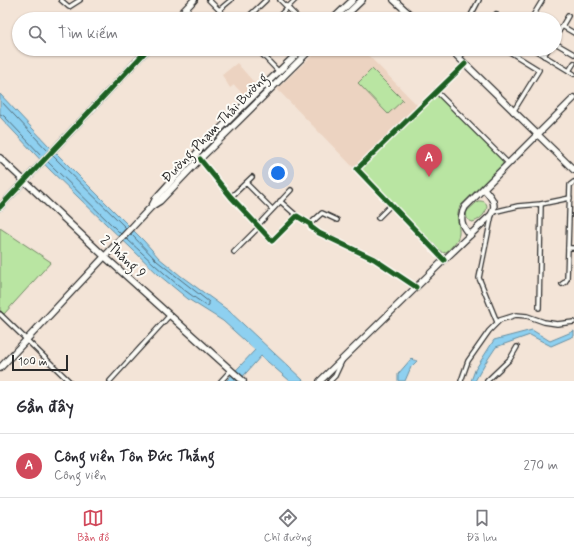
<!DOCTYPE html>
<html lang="vi">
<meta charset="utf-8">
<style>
:root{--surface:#fff;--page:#f2f2f3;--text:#2b2b33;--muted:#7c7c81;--line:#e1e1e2;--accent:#d1495b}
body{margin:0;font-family:Mynerve,sans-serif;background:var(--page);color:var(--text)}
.scale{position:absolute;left:12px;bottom:10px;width:56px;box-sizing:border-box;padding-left:4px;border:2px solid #2b2b2b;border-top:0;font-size:11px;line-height:14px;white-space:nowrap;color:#2b2b2b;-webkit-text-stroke:3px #fdfcf7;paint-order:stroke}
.you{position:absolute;left:278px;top:173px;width:14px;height:14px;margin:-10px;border:3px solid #fff;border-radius:50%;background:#1a73e8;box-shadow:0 0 0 6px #1a73e833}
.badge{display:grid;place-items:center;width:26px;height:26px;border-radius:50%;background:var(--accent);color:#fff;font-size:13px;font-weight:700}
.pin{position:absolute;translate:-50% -33px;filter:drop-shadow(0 1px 2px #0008)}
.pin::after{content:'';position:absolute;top:21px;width:14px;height:12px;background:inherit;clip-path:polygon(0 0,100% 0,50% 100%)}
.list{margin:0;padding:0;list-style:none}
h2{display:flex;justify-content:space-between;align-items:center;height:52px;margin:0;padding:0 16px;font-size:17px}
h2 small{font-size:13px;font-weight:400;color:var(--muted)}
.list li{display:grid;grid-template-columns:26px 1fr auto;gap:12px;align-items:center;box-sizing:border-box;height:64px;padding:0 16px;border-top:1px solid var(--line)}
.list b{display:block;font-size:15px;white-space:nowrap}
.list p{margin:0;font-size:13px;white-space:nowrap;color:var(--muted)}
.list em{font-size:13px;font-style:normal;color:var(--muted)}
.icon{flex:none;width:22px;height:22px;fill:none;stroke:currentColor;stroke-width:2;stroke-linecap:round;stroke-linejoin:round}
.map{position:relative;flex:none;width:574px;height:381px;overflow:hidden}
.search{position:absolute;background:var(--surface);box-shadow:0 1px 3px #0004;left:12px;right:12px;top:12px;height:44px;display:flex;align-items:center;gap:10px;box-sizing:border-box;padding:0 14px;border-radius:22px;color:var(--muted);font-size:15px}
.sheet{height:116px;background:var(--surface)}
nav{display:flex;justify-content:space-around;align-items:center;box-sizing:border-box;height:56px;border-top:1px solid var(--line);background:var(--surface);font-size:11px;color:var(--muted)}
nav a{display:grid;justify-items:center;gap:2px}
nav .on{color:var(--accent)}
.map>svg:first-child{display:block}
.built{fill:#ecd3c1}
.green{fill:#b9e5a2;stroke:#728866}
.water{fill:#8ed0f0;stroke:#668ea1}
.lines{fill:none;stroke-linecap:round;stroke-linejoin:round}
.shore{stroke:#536d7a;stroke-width:1}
.street-casing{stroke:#2b2b2b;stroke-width:6}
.secondary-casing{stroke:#2b2b2b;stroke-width:8}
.street{stroke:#fdfcf7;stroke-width:3.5}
.secondary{stroke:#fdfcf7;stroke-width:5.5}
.cycleway-casing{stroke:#fdfcf7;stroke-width:8}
.cycleway{stroke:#1b5e20;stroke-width:5}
.labels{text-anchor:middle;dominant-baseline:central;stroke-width:4;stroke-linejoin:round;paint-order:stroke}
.street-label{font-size:14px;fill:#2b2b2b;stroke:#fdfcf7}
</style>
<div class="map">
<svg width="574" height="381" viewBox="0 0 574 381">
<rect width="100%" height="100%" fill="#f3e4d7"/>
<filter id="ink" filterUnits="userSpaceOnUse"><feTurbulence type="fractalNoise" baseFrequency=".025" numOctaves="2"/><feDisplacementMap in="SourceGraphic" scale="8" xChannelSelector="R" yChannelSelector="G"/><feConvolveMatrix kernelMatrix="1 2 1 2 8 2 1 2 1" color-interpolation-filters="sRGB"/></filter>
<g filter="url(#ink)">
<g class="built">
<path d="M319,49H348L366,53L417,105L354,168L277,89Z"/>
<path d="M237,63L258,87L246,97L234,85L230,88L222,75Z"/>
</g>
<g class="green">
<path d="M372,69L403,100L388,114L358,83Z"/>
<path d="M436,95L439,96L502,160L503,164L460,206C453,220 466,232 453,245C450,249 447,252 443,253L360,170L433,96Z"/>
<path d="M478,201C496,200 483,221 472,222L467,219L466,212Z"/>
<path d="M0,228L51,262L4,314L0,310Z"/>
</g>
<g class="water">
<path d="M0,94L49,146L144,241L159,258L181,276L229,311L304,381H290L261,356L239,381H226L255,350L223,321L188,299L160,276L50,170L0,117Z"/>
<path d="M532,330L550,341L574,331V336L551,346L530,335L496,347L484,365L475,381H471L475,370L494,340Z"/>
<path d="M411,359L417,361L411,367L405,381H398V374Z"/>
</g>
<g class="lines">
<g class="shore">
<path d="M0,100L48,151"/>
<path d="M0,114L4,116L42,156"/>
<path d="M53,156L126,228"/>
<path d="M48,162L121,234"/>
<path d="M127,239C153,263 176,286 207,306L209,305V302L157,261L131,234"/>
</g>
<defs>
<g id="street">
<path d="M61,0L69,7L80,0"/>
<path d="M209,0L228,19"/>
<path d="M280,0L299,19"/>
<path d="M219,10L231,0"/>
<path d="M246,19L266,0"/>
<path d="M276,19L295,0"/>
<path d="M469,19L479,0"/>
<path d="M491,19L496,14"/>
<path d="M531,19L542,1"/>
<path d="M562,26L574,33"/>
<path d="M555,38L568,16"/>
<path d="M555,43L574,54"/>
<path d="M257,49L279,72"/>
<path d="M505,49L539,70L513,112"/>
<path d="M533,49L574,74"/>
<path d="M544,56L548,49"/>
<path d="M266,58L276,49"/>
<path d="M459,58L467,49"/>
<path d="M569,71L574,63"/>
<path d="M436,91L509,164"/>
<path d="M200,159L231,197L272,241L297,216L310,224L311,227L319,233L374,259L416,287"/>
<path d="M246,183L272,209"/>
<path d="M231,197L252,177"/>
<path d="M280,201L297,216"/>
<path d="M493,212L518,206L541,204L570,198"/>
<path d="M492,214L479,278L497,322"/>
<path d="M378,218L391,205"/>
<path d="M310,224L322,213L337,220"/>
<path d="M258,225L291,190"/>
<path d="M568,248H574"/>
<path d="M234,252L259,227"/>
<path d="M444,260L357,169L465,64"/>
<path d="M562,284L565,282L567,279L570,185L574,182"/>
<path d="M539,308L541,204"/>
<path d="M0,314L69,381"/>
<path d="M110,381L170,315"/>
<path d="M221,381L231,370"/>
<path d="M330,381L335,376L342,361"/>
<path d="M461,381L468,361L489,331L500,320L516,315L527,316L544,322L557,324L574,322"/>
<path d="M487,381L510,359L517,347"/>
</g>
<g id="secondary">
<path d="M394,0L415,19"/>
<path d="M176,19L194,0"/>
<path d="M333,19L353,0"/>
<path d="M342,19L362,0"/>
<path d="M450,49L574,170"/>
<path d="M0,158L104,256L243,381"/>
<path d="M152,206L156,198L204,145L241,108L302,49"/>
<path d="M0,207L148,49"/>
<path d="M470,235C461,226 459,218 465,207L574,98"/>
<path d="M0,368L136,223L152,206L160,201L200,159L311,49"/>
<path d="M320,381L444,260L491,215C498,204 491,197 484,189"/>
</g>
</defs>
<use href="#street" class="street-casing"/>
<use href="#secondary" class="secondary-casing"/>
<use href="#street" class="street"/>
<use href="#secondary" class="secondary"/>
<defs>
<g id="cycleway">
<path d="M200,159L231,197L272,241L297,216L310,224L311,227L319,233L374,259L416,287"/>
<path d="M0,207L148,49"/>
<path d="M444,260L357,169L465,64"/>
</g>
</defs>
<use href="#cycleway" class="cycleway-casing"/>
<use href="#cycleway" class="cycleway"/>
</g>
</g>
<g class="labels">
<g class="street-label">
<text transform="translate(215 128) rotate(-46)">Đường Phạm Thái Bường</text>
<text transform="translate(123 257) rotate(42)">2 Tháng 9</text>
</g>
</g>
</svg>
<div class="scale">100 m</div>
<div class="you"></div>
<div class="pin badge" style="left:429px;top:177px">A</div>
<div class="search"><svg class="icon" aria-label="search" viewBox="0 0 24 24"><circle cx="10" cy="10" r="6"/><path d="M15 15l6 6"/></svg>Tìm kiếm</div>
</div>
<section class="sheet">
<h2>Gần đây<small></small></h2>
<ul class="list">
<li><span class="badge">A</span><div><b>Công viên Tôn Đức Thắng</b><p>Công viên</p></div><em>270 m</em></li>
</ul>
</section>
<nav>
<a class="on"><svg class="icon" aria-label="map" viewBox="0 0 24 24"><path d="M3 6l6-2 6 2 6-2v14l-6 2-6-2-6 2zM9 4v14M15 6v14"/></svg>Bản đồ</a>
<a><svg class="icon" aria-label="directions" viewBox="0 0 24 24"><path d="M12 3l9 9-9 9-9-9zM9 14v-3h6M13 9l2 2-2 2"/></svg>Chỉ đường</a>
<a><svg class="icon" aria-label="saved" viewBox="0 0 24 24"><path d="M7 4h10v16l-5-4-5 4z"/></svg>Đã lưu</a>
</nav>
